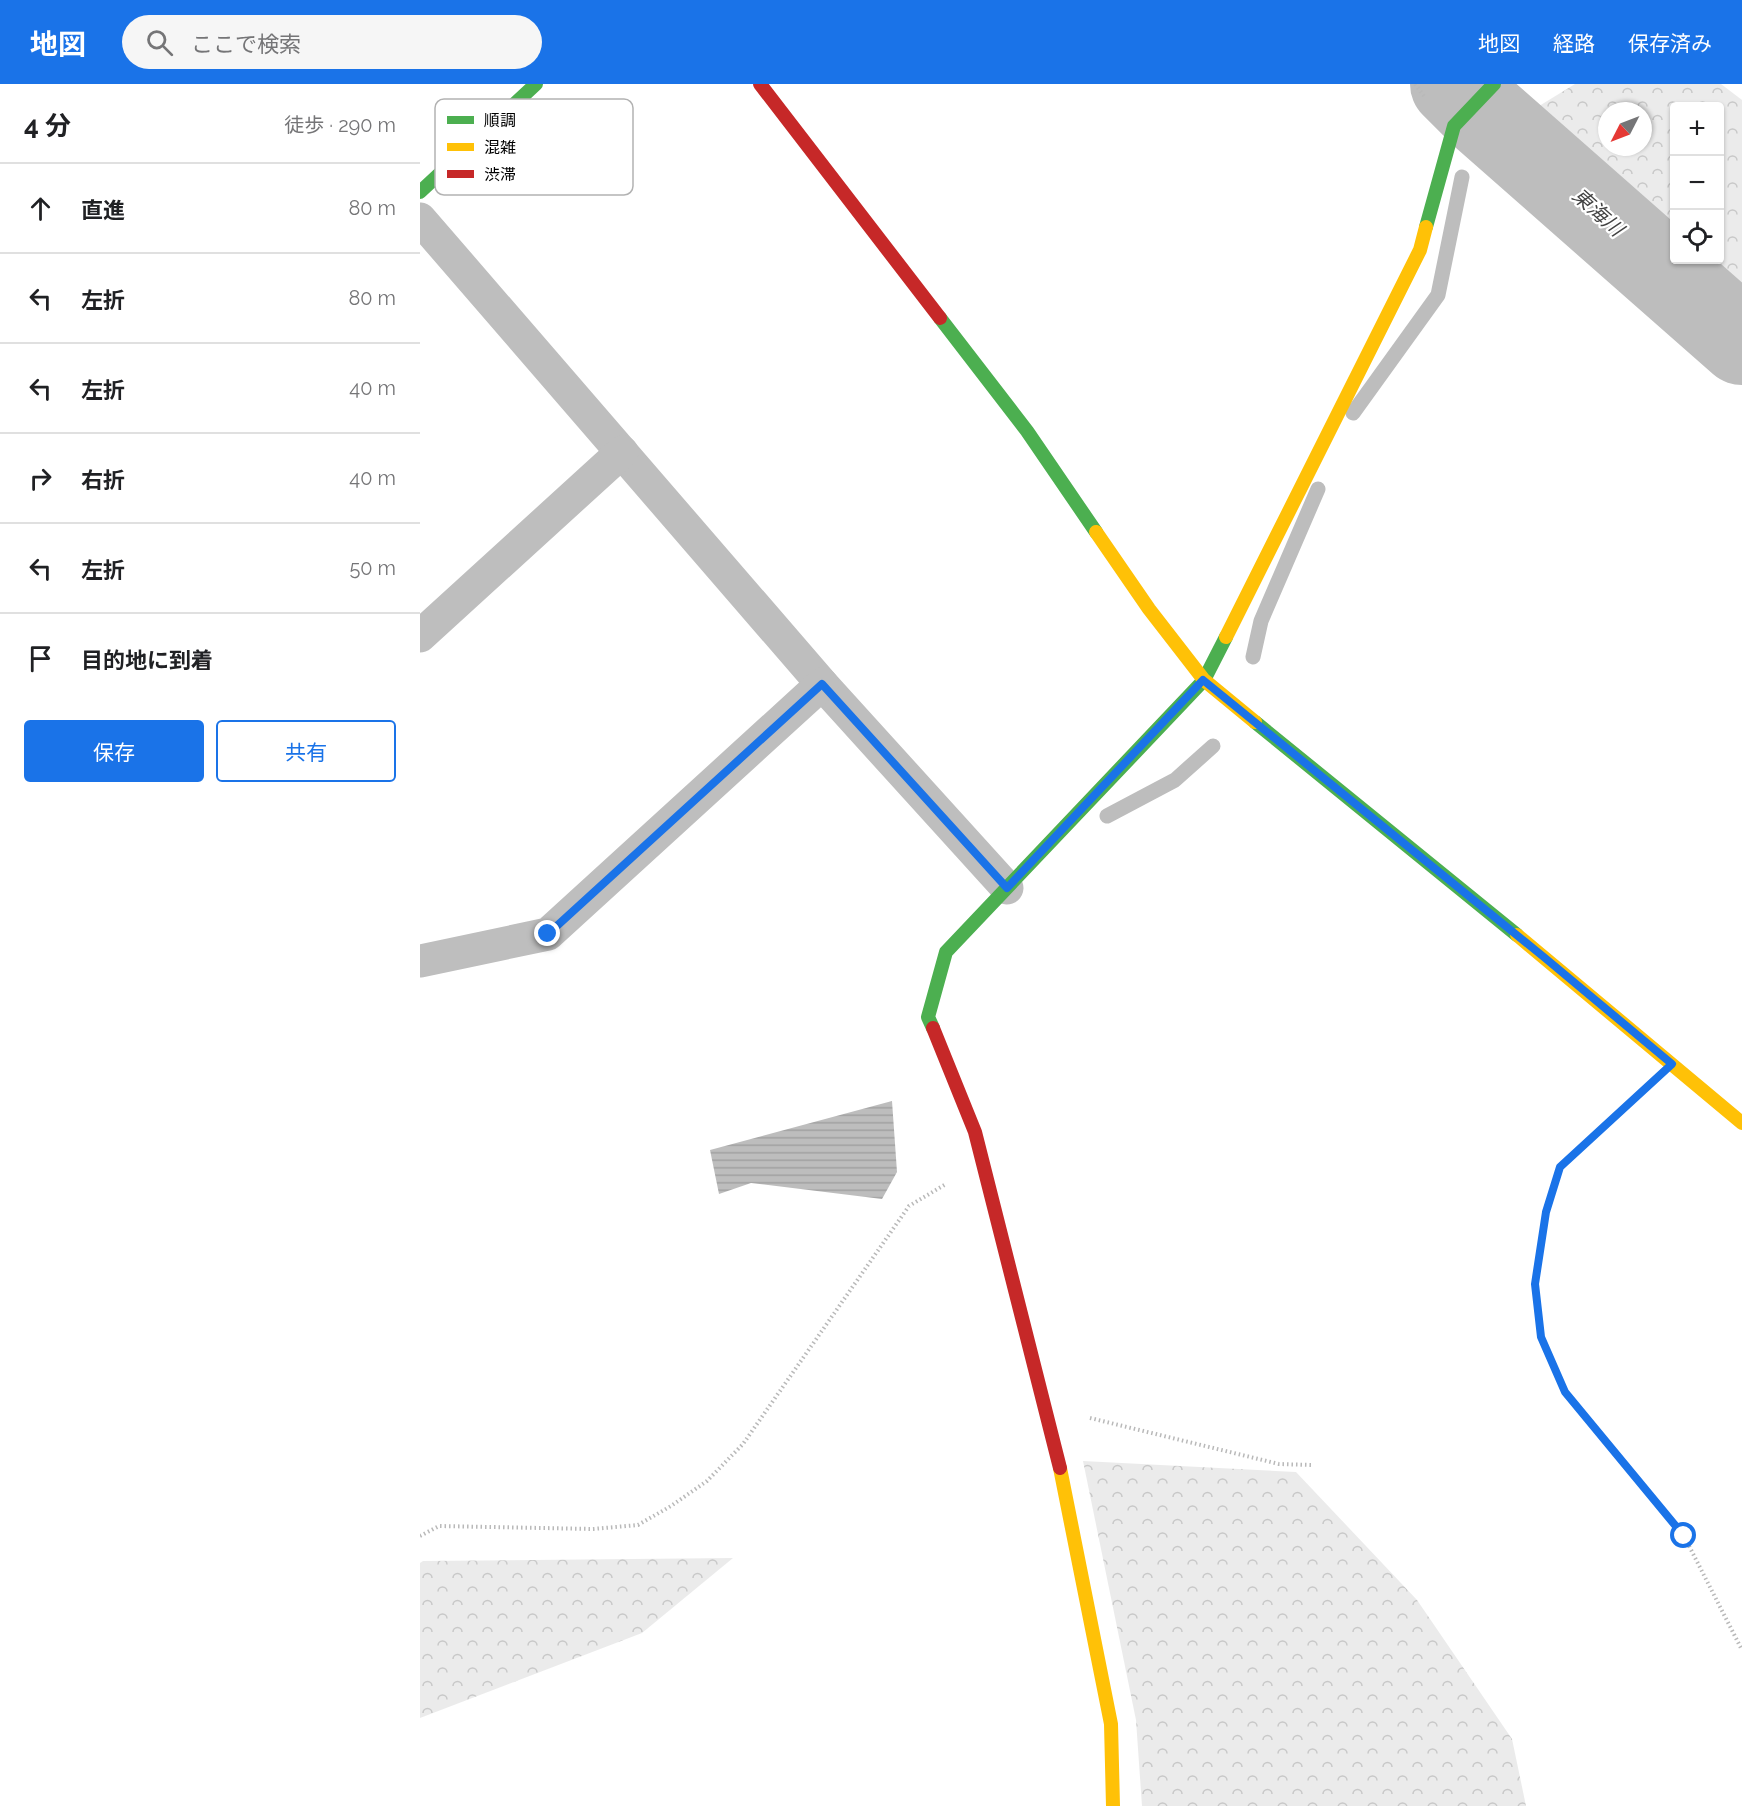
<!DOCTYPE html>
<html lang="ja">
<meta charset="utf-8">
<style>
:root{--surface:#fff;--page:#f6f6f6;--text:#202124;--muted:#757577;--line:#e0e0e0;--accent:#1a73e8}
body{margin:0;font-family:Raleway,"Noto Sans JP",sans-serif;background:var(--page);color:var(--text)}
.controls{position:absolute;right:18px;top:18px;display:grid;overflow:hidden;border-radius:6px;box-shadow:0 2px 4px #0004}
.controls button{width:54px;height:54px;display:grid;place-items:center;padding:0;border:0;border-bottom:2px solid var(--line);background:var(--surface);color:var(--text);font:30px sans-serif}
.compass{position:absolute;left:1178px;top:18px;width:54px;height:54px;border-radius:50%;background:var(--surface);box-shadow:0 2px 4px #0004;rotate:228deg}
.stop{position:absolute;width:18px;height:18px;margin:-14px;border:4px solid #1a73e8;border-radius:50%;background:#fff}
.stop.end{background:#1a73e8;border-color:#fff;box-shadow:0 2px 6px #0008}
.list{margin:0;padding:0;list-style:none}
h2{display:flex;justify-content:space-between;align-items:center;height:78px;margin:0;padding:0 24px;font-size:26px}
h2 small{font-size:20px;font-weight:400;color:var(--muted)}
.list li{display:grid;grid-template-columns:39px 1fr auto;gap:18px;align-items:center;box-sizing:border-box;height:90px;padding:0 24px;border-top:2px solid var(--line)}
.list b{display:block;font-size:22px;white-space:nowrap}
.list em{font-size:20px;font-style:normal;color:var(--muted)}
.actions{display:flex;gap:12px;padding:18px 24px}
.actions a{flex:1;padding:14px 0;border:2px solid var(--accent);border-radius:6px;text-align:center;font-size:21px;color:var(--accent)}
.actions .main{background:var(--accent);color:#fff}
.icon{flex:none;width:33px;height:33px;fill:none;stroke:currentColor;stroke-width:2;stroke-linecap:round;stroke-linejoin:round}
.map{position:relative;flex:none;width:1322px;height:1722px;overflow:hidden}
header{display:flex;align-items:center;gap:36px;box-sizing:border-box;height:84px;padding:0 30px;background:var(--accent);color:#fff}
header strong{font-size:28px}
nav{display:flex;gap:33px;margin-inline-start:auto;font-size:21px}
.search{width:420px;height:54px;background:var(--page);display:flex;align-items:center;gap:15px;box-sizing:border-box;padding:0 21px;border-radius:33px;color:var(--muted);font-size:22px}
main{display:flex}
aside{flex:1;background:var(--surface)}
.map>svg:first-child{display:block}
.forest{fill:url(#forest-crowns);fill-rule:evenodd}
.water{fill:url(#water-rules)}
.lines{fill:none;stroke-linecap:round;stroke-linejoin:round}
.stream{stroke:#bdbdbd;stroke-width:15}
.river{stroke:#bdbdbd;stroke-width:88}
.path{stroke:#b9b9b9;stroke-width:4;stroke-dasharray:1.5 3;stroke-linecap:butt}
.street{stroke:#bebebe;stroke-width:33}
.fast{stroke:#4caf50;stroke-width:14}
.slow{stroke:#ffc107;stroke-width:14}
.jam{stroke:#c62828;stroke-width:14}
.route{stroke:#1a73e8;stroke-width:8}
.labels{text-anchor:middle;dominant-baseline:central;stroke-width:4.5;stroke-linejoin:round;paint-order:stroke}
.water-label{font-size:20px;font-style:italic;fill:#424242;stroke:#fff}
.key{fill:#fff;stroke:#b2b2b2;stroke-width:1.5}
.key-label{font-size:16px;fill:#000}
</style>
<header>
<strong>地図</strong>
<div class="search"><svg class="icon" aria-label="search" viewBox="0 0 24 24"><circle cx="10" cy="10" r="6"/><path d="M15 15l6 6"/></svg>ここで検索</div>
<nav><a>地図</a><a>経路</a><a>保存済み</a></nav>
</header>
<main>
<aside>
<h2>4 分<small>徒歩 · 290 m</small></h2>
<ul class="list">
<li><svg class="icon" aria-label="ahead" viewBox="0 0 24 24"><path d="M12 20V5M6 11l6-6 6 6"/></svg><div><b>直進</b></div><em>80 m</em></li>
<li><svg class="icon" aria-label="left" viewBox="0 0 24 24"><path d="M17 20v-9H6M10 6l-5 5 5 5"/></svg><div><b>左折</b></div><em>80 m</em></li>
<li><svg class="icon" aria-label="left" viewBox="0 0 24 24"><path d="M17 20v-9H6M10 6l-5 5 5 5"/></svg><div><b>左折</b></div><em>40 m</em></li>
<li><svg class="icon" aria-label="right" viewBox="0 0 24 24"><path d="M7 20v-9h11M14 6l5 5-5 5"/></svg><div><b>右折</b></div><em>40 m</em></li>
<li><svg class="icon" aria-label="left" viewBox="0 0 24 24"><path d="M17 20v-9H6M10 6l-5 5 5 5"/></svg><div><b>左折</b></div><em>50 m</em></li>
<li><svg class="icon" aria-label="arrive" viewBox="0 0 24 24"><path d="M6 21V4h12l-3 4 3 4H6"/></svg><div><b>目的地に到着</b></div></li>
</ul>
<div class="actions"><a class="main">保存</a><a>共有</a></div>
</aside>
<div class="map">
<svg width="1322" height="1722" viewBox="0 0 1322 1722">
<defs>
<pattern id="forest-crowns" width="20" height="18" patternUnits="userSpaceOnUse" patternTransform="scale(1.5)"><rect width="20" height="18" fill="#ebebeb"/><path d="M2 6a3 3 0 1 1 6 0M12 15a3 3 0 1 1 6 0" fill="none" stroke="#c8c8c8"/></pattern>
<pattern id="water-rules" width="6" height="5" patternUnits="userSpaceOnUse" patternTransform="scale(1.5)"><rect width="6" height="5" fill="#bdbdbd"/><path d="M0 2.5h6" fill="none" stroke="#a1a1a1"/></pattern>
</defs>
<rect width="100%" height="100%" fill="#fff"/>
<g class="forest">
<path d="M1155,0H1301L1322,16V222L1267,176H1300V22H1254V165L1101,33ZM1187,27H1223V63H1187Z"/>
<path d="M663,1377L876,1388L997,1516L1092,1655L1106,1722H722L716,1636Z"/>
<path d="M313,1474L222,1549L0,1634V1479L3,1477Z"/>
</g>
<path class="water" d="M472,1017L477,1088L462,1115L331,1099L299,1110L290,1066Z"/>
<g class="lines">
<g class="stream">
<path d="M933,329L1018,211L1042,93"/>
<path d="M833,573L841,537L898,405"/>
<path d="M687,732L755,696L793,662"/>
</g>
<path class="river" d="M1034,0L1064,30L1322,257"/>
<g class="path">
<path d="M995,0L1004,12"/>
<path d="M1219,1009L1139,1083L1126,1128L1115,1200L1121,1253L1145,1308L1264,1452L1322,1566"/>
<path d="M670,1334L859,1380L892,1381"/>
<path d="M0,1452L19,1442L173,1445L218,1441L251,1422L287,1397L323,1360L489,1122L526,1100"/>
</g>
<g class="street">
<path d="M0,135L402,600L587,804"/>
<path d="M0,552L202,368"/>
<path d="M0,877L128,850L402,600"/>
</g>
<g class="fast">
<path d="M0,108L116,0"/>
<path d="M1006,143L1034,42L1074,0"/>
<path d="M520,234L607,347L676,448"/>
<path d="M835,638L1097,851"/>
<path d="M513,944L508,933L526,868L784,596L806,553"/>
</g>
<g class="slow">
<path d="M676,448L729,525L784,596L835,638"/>
<path d="M806,553L1000,166L1006,143"/>
<path d="M1097,851L1322,1039"/>
<path d="M640,1384L691,1640L693,1722"/>
</g>
<g class="jam">
<path d="M340,0L520,234"/>
<path d="M513,944L555,1048L640,1384"/>
</g>
</g>
<g class="lines">
<path class="route" d="M128,850L402,600L587,804L783,596L1125,874L1252,980L1140,1083L1126,1128L1115,1200L1121,1253L1145,1308L1264,1452"/>
</g>
<g class="labels">
<g class="water-label">
<text transform="translate(1178 128) rotate(42)">東海川</text>
</g>
</g>
<rect x="15" y="15" width="198" height="96" rx="9" class="key"/>
<rect x="27" y="32" width="27" height="8" fill="#4caf50"/>
<rect x="27" y="59" width="27" height="8" fill="#ffc107"/>
<rect x="27" y="86" width="27" height="8" fill="#c62828"/>
<g class="key-label">
<text x="64" y="42">順調</text>
<text x="64" y="69">混雑</text>
<text x="64" y="96">渋滞</text>
</g>
</svg>
<div class="controls">
<button>+</button>
<button>−</button>
<button><svg class="icon" aria-label="locate" viewBox="0 0 24 24"><circle cx="12" cy="12" r="6"/><path d="M12 2v4M12 18v4M2 12h4M18 12h4"/></svg></button>
</div>
<svg class="compass" viewBox="-18 -18 36 36"><path d="M0-13l5 13h-10z" fill="#e53935"/><path d="M0 13l5-13h-10z" fill="#757577"/></svg>
<div class="stop" style="left:1264px;top:1452px"></div>
<div class="stop end" style="left:128px;top:850px"></div>
</div>
</main>
